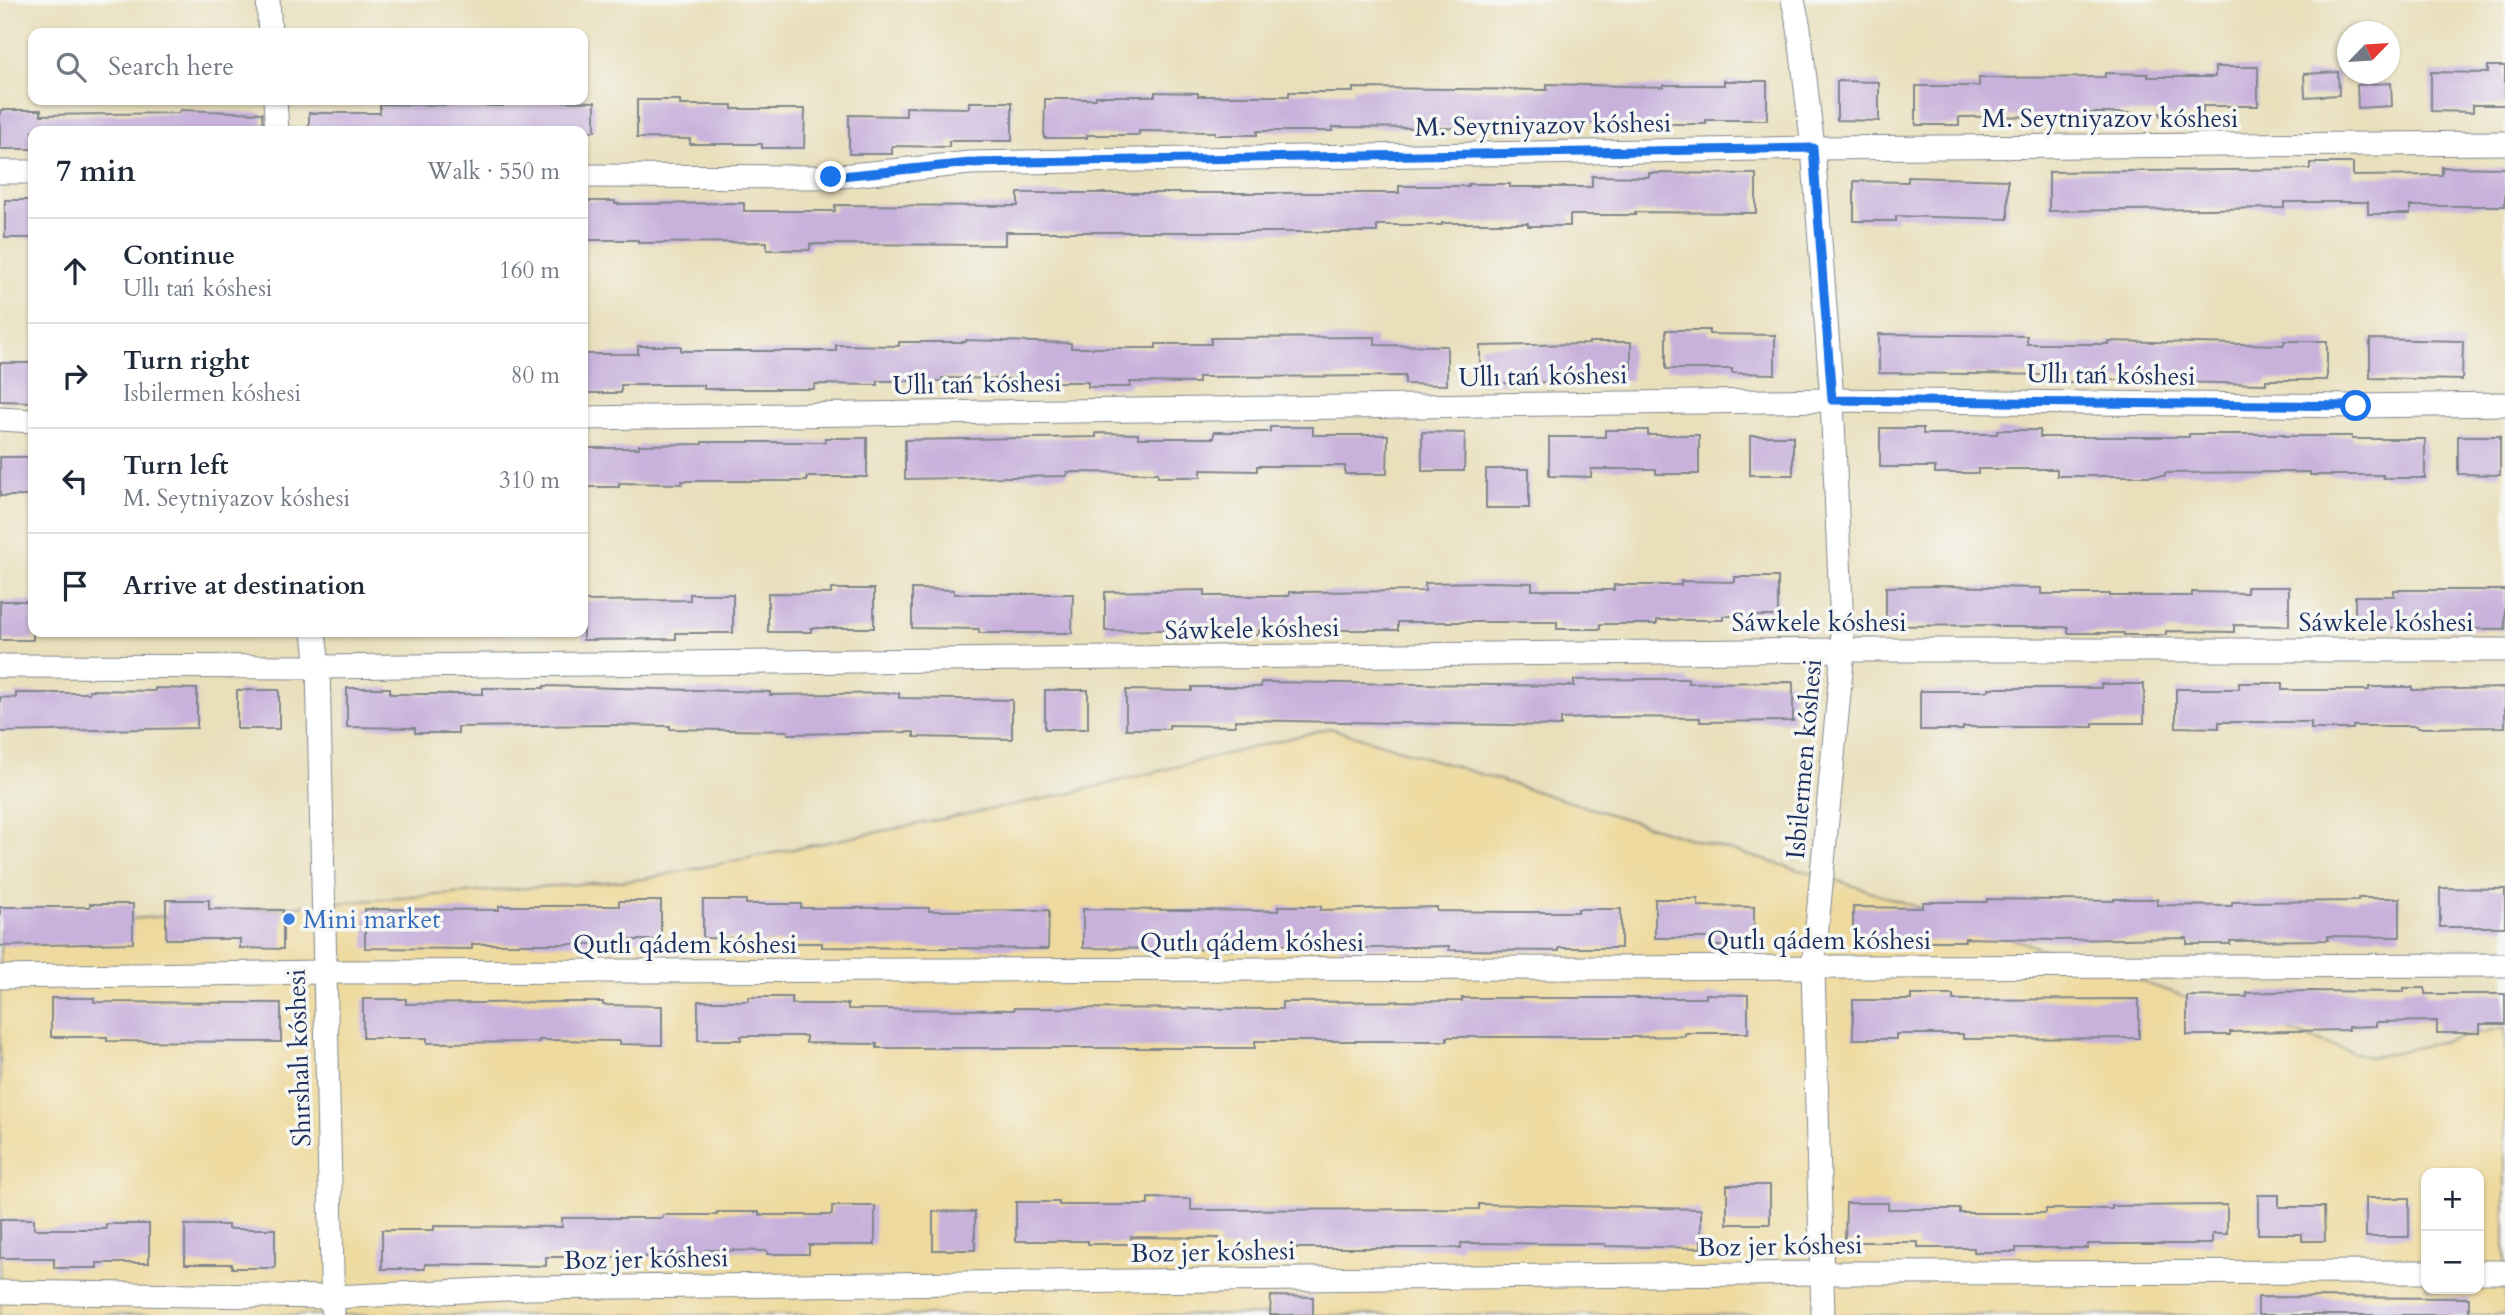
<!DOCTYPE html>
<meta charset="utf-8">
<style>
:root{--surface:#fff;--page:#f2f2f3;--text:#1f2937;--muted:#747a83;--line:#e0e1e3}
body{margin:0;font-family:Cardo,serif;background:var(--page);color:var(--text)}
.controls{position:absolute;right:21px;bottom:21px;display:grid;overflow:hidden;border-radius:14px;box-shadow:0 2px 5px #0004}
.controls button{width:63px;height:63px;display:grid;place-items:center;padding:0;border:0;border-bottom:2px solid var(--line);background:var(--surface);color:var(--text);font:35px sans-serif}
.compass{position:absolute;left:2337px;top:21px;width:63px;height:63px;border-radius:50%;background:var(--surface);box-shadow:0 2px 5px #0004;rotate:65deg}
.stop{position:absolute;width:21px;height:21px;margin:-16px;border:5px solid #1a73e8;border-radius:50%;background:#fff}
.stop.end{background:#1a73e8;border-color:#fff;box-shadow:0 2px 7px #0008}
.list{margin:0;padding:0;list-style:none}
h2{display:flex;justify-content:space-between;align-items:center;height:91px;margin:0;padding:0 28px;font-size:30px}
h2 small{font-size:23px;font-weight:400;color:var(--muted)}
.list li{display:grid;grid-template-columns:46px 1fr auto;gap:21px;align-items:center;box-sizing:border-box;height:105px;padding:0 28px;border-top:2px solid var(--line)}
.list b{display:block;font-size:26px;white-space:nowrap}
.list p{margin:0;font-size:23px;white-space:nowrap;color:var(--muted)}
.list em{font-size:23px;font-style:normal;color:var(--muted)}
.icon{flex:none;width:38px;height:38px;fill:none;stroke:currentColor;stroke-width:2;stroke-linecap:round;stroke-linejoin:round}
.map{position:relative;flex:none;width:2505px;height:1315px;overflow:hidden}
.search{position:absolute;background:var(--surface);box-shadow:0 2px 5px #0004;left:28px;top:28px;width:560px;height:77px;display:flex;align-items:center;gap:18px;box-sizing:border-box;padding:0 24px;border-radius:14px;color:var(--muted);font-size:26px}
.panel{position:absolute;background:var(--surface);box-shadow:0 2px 5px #0004;left:28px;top:126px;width:560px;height:511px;border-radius:14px}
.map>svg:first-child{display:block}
.sand{fill:#eeda9e;stroke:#84847e;stroke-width:2;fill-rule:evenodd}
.building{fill:#c8b1db}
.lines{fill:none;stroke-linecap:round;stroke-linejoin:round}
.street-casing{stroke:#82878c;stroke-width:25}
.street{stroke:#fff;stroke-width:23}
.route{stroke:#1a73e8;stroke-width:9}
.shop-dot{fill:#3f7fe0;stroke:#f6f6f2;stroke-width:2.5}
.labels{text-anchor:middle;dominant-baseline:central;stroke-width:7;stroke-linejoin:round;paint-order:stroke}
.street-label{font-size:26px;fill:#1b2f5e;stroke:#f6f6f2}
.shop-label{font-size:26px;fill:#366cbe;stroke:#f6f6f2;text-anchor:start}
</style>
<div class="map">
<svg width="2505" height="1315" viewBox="0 0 2505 1315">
<rect width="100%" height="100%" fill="#f6f6f2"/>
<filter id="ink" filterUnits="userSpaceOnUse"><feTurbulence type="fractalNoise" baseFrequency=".0143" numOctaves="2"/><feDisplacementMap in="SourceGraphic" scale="14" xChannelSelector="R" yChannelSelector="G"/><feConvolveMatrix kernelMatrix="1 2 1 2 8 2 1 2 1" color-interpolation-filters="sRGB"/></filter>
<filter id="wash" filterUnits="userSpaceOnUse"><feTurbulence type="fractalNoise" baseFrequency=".00686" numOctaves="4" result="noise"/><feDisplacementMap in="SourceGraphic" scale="28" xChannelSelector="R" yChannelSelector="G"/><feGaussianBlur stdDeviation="1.57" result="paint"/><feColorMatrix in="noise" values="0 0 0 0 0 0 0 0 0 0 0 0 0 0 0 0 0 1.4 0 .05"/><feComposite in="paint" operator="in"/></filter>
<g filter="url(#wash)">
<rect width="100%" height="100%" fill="#e9dfbb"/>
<path class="sand" d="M1330,728L1694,840L1845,883L2370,1058L2505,1027V1315H0V929L644,879L1067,794ZM2426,1173H2479V1289H2426Z"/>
<g id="blocks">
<g class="building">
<path d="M2488,66H2505V105H2473V112L2431,111V72L2488,73Z"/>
<path d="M2215,67H2258V106H2203V116H2160V113H2084V116L1959,117V125H1916V86H1979V78L2105,77V73L2148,74V77H2215Z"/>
<path d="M2338,72L2339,95L2305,97L2304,74Z"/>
<path d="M1724,81H1767V120H1706V124H1652V126H1610V123H1524V129L1332,127V131H1257V135H1215V132L1139,131V135H1087V138H1044L1045,99H1096V96H1155V92L1198,93V96H1289V92H1353V88L1547,90V84L1663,87V85H1724Z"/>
<path d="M1837,81L1879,82V121L1837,120Z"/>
<path d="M2391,83L2392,106L2358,108L2357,85Z"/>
<path d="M503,100L595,102V131H309V113H380V104L503,106Z"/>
<path d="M637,100H680V105H732V109H805L804,148H762V144H690V139L637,138Z"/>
<path d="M969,102H1012V141H949V147L892,146V154H849V115L906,116V107L969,108Z"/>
<path d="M0,110H41V115L180,113V110L262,113L263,131H33V149H0Z"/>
<path d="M2310,163H2353V176L2442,175V167L2505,168V206H2410V214H2368V202H2284V208L2049,211V172L2310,169Z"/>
<path d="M1649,173L1756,174V213L1635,212V215H1570V226H1528V223H1442V225H1377V232H1005V245L810,244V250H767V242L638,243V240H583V201H615V204L744,203V211H835V205L1018,206V193H1399V186H1468V184H1510V187H1592V176L1649,177Z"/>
<path d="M1908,177L2008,180V219L1896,216V221H1854V181L1908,182Z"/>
<rect x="5" y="200" width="28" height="38"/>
<path d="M1666,330H1709V334L1775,335V374L1732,373V369H1666Z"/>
<path d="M1879,334L2027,336V344H2108V341L2284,345V341H2327V380H2266V384L2169,382V380H2098V383H2056V375L1879,373Z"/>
<path d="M1375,337V345L1447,346V385L1405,384V376L1198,377V383L1130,382V387H1088V382H1029V379L942,378V381H878V385L814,384V389H704V385H621V393H583V354H638V346H681V351H836V345L899,346V342H966V340L1071,343V348H1156V344H1211V338Z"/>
<path d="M2370,339L2463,341L2462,380L2370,378Z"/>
<path d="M1589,342H1631V380L1480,384V346L1589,344Z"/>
<path d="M0,363H33V402L0,401Z"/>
<path d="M1270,427H1313V435H1388L1387,474H1345V466H1257V471L1201,470V477H1158V473L1067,472V476L905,479V440L1096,437V433L1138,434V438H1214V432H1270Z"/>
<path d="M1880,428H1923V434H1997V430H2040V437H2189V434H2284V436H2352V439H2425V478H2383V475H2310V472L2165,473V476H2057V469H1978V473H1935V467H1880Z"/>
<path d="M1605,430H1648V435H1699V474H1656V469H1591V477L1549,476V437H1605Z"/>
<path d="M1422,432L1465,433L1464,471H1422Z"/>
<rect x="1750" y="436" width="43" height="39"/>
<path d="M2458,436H2500V475L2458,474Z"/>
<path d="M825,438H867V477H807V481H682V484L619,483V487H583V448H639V445L702,444V442H825Z"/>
<path d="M0,457H31L30,496H0Z"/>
<rect x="1486" y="469" width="43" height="39"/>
<path d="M1735,577H1778V616H1723V620H1657V624H1600V629H1557V622H1398V630H1259V635H1216V629L1105,631V592L1205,590V596H1289V592L1425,591V583L1489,582L1532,583V590H1614V585H1681V581L1735,582Z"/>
<path d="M1936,586L2041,588V594H2110V596H2192V592L2247,593V587H2289V626L2234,625V632L2166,631V635H2124V633H2068V627H1998V625L1886,626V587Z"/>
<path d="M831,589H874V628H811V632H768V593L831,594Z"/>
<path d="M912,589L954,590V594H1073L1072,633H979V629L912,628Z"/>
<path d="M2394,590H2505V629L2378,628V630H2355V596H2394Z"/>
<path d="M690,594H733V633H676V639L583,640V601L690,600Z"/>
<rect x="0" y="601" width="33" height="39"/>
<path d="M1645,679H1688V683L1793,682V721L1700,722V718L1617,717L1561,719V726L1235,720V726L1169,725V729H1126V690L1192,691V687H1261V682L1574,686V680Z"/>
<path d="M2239,683H2282V690H2369V687H2412V690L2505,688V727L2417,728V726H2353V729H2311V722H2219V728L2176,727V689H2239Z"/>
<path d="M2101,684H2144V723H2093V727H1963V730H1920V691H1989V688H2101Z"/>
<path d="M544,686L770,692V695L899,693V698L1012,700V739L914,737V732L788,734V731L670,729V726L602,725L458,727V733H415V728L347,727V688H390V694H483V688H544Z"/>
<path d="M155,688L197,689V728L0,732V697L16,698V693H89V690L155,691Z"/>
<rect x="237" y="690" width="42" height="39"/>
<rect x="1045" y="690" width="43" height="39"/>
<path d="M2440,888L2505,889V927H2440Z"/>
<path d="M2358,898H2400V937L2328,936V940L2230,941V944H2187V938L2058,940L1965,938V941H1896V946L1853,947V907L1923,908V902H1987V899L2114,901V899H2157V905L2232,906V902L2358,901Z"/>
<path d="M1655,899H1698V906L1754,907V946H1712V938H1655Z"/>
<path d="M166,900H209V909L283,910V949L240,948V939H166Z"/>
<path d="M703,900H746V904H801V908H929V911L1049,910L1048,949L822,947V943H759V939L703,938Z"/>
<path d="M619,901H661V940H594V944H472V949L365,948V909L499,910V906H619Z"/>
<path d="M90,904H133V943L0,946V907H90Z"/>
<path d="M1278,906H1321V910L1437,907V911L1507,912H1578V909H1621V948H1559V951L1449,950V946L1340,949V945H1262V950L1083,948V909L1278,911Z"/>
<path d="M2403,988H2425V994H2505V1024H2480V1033H2437V1021L2376,1022V1026L2348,1027V1030L2230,1032V1035H2187V996L2247,997V993L2305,991L2403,992Z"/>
<path d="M1706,994L1748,995V1033H1685V1036L1630,1037H1447V1041H1255V1048H877V1044L806,1043V1036H741V1040H698V1001H749V997H792V1004H848V1009L1014,1010V1008L1282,1009V1002L1462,1001V998H1706Z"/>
<path d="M1911,995H1953V1000L2139,999V1038L1963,1039V1034H1896V1039H1853V1000H1911Z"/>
<path d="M51,998H94V1002L281,1003V1042L107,1041V1037H51Z"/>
<path d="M363,999H406V1004L560,1002H603V1005L662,1006V1045L620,1044V1041L539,1040V1042L427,1043V1038H363Z"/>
<rect x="1727" y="1185" width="43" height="39"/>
<path d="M2258,1195H2279V1207H2324L2325,1241H2302V1234H2258Z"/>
<path d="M1148,1198L1191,1199V1210L1479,1209V1204L1701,1209V1248L1605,1246V1244L1461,1243V1248H1219V1238L1131,1237V1244H1088V1241H1016V1202H1059V1205H1148Z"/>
<rect x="2366" y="1198" width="43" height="39"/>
<path d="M1846,1203H1888V1209H1960V1213H2046V1209H2112V1206L2227,1205V1234H2212V1244H2088V1248H2016V1252H1974V1248H1918V1242H1845Z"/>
<path d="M832,1206H875V1245H809V1254H767V1251L706,1250V1254H657V1257H546V1266L425,1264V1269H382V1230H434V1226L562,1227V1218H663V1215H717V1212H759V1215H832Z"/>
<path d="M933,1211L975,1212V1250H933Z"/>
<path d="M0,1219H34V1229H106V1224H149V1263H97V1268H54V1258H0Z"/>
<path d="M185,1225H228V1229H275V1268H232V1264H185Z"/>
<path d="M1271,1296L1313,1297V1315H1270Z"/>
<path d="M2258,1297L2469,1298V1315H2258Z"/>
</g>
</g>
</g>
<g filter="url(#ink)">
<use href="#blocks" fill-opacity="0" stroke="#82878c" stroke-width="2"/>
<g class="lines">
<defs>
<g id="street">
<path d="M268,0L270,33"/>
<path d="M1793,0L1799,28L1813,148L1832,400L1843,650L1813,969L1823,1315"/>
<path d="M275,100L277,131"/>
<path d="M0,172H33"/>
<path d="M583,176L831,177L970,163L1813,148L2505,143"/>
<path d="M583,418L1832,400L2356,406L2505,404"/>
<path d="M0,419L33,421"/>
<path d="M314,632L318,667L333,1315"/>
<path d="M0,666L318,667L1843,650H2505"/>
<path d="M0,977L325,972L2505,965"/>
<path d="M2479,1272H2505"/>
<path d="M0,1292L333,1297L529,1288L1823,1273L2426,1272"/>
</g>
</defs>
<use href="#street" class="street-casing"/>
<use href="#street" class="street"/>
</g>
</g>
<g class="lines" filter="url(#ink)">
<path class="route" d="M831,177L970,163L1813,148L1832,400L2356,406"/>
</g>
<circle class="shop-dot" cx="289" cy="919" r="7"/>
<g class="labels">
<g class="street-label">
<text x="2110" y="118">M. Seytniyazov kóshesi</text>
<text transform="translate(1543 125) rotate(-1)">M. Seytniyazov kóshesi</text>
<text transform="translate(2111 375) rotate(1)">Ullı tań kóshesi</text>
<text transform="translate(1543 376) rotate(-1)">Ullı tań kóshesi</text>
<text transform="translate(977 384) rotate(-1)">Ullı tań kóshesi</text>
<text x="1819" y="622">Sáwkele kóshesi</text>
<text x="2386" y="622">Sáwkele kóshesi</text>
<text transform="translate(1252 629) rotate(-1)">Sáwkele kóshesi</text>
<text transform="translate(1804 759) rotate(-85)">Isbilermen kóshesi</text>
<text x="1819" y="940">Qutlı qádem kóshesi</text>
<text x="1252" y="942">Qutlı qádem kóshesi</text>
<text x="685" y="944">Qutlı qádem kóshesi</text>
<text transform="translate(299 1058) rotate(-92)">Shırshalı kóshesi</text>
<text transform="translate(1780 1246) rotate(-1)">Boz jer kóshesi</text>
<text transform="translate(1213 1252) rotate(-1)">Boz jer kóshesi</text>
<text transform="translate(646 1259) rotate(-1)">Boz jer kóshesi</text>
</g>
<g class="shop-label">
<text x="303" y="919">Mini market</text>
</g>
</g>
</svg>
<div class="controls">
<button>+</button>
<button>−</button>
</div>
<svg class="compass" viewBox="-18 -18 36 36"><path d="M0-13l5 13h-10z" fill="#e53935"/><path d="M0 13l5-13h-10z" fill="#747a83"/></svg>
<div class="stop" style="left:2356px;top:406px"></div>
<div class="stop end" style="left:831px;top:177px"></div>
<div class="search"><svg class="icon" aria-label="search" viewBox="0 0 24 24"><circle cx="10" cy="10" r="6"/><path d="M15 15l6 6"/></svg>Search here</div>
<section class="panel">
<h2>7 min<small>Walk · 550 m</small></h2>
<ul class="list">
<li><svg class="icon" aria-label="ahead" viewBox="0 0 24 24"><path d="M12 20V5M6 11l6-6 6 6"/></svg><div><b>Continue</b><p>Ullı tań kóshesi</p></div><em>160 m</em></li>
<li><svg class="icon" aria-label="right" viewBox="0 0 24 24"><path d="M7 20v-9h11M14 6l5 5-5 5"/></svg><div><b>Turn right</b><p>Isbilermen kóshesi</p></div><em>80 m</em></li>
<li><svg class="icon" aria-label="left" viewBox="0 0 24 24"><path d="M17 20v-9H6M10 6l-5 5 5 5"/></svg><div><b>Turn left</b><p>M. Seytniyazov kóshesi</p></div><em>310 m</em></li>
<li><svg class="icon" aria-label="arrive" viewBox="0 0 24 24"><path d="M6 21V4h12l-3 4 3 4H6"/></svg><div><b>Arrive at destination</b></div></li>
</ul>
</section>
</div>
